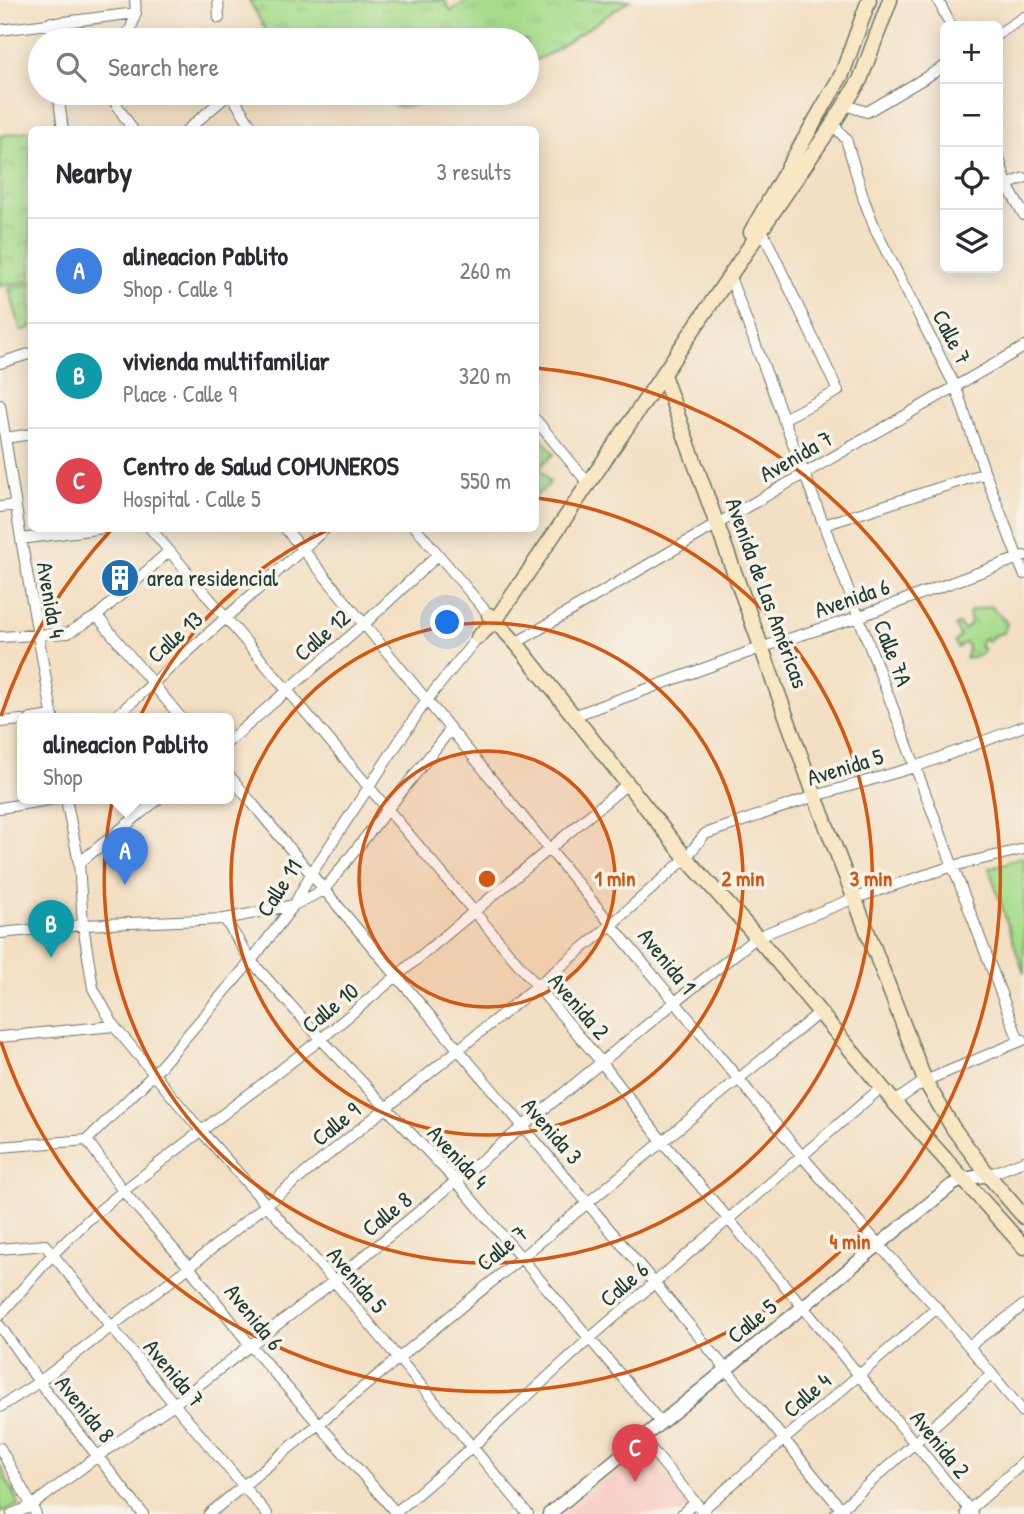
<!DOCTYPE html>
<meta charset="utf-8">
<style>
:root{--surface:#fff;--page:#f7f7f7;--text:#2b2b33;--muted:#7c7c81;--line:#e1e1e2;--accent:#1f6fb2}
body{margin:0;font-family:"Patrick Hand",sans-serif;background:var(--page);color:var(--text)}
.controls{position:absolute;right:21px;top:21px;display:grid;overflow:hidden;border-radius:10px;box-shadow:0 4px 18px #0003}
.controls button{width:63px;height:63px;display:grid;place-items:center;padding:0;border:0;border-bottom:2px solid var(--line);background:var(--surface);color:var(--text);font:35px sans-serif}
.you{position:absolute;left:448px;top:623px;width:24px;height:24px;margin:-18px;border:5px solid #fff;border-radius:50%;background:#1a73e8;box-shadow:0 0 0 10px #1a73e833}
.badge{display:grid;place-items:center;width:46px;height:46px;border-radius:50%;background:var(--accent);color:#fff;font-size:23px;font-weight:700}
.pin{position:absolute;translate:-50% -58px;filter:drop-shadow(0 2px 4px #0008)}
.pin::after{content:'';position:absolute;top:37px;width:24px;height:21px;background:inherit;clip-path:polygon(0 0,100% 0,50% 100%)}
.popup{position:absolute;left:17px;top:713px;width:217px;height:91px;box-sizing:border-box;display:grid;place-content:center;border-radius:10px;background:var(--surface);filter:drop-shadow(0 2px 5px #0005);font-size:23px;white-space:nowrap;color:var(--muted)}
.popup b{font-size:26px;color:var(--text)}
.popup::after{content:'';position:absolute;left:50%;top:100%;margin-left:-14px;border:14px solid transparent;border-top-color:var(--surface)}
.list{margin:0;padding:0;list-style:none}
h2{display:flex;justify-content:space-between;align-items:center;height:91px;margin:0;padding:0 28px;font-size:30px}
h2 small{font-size:23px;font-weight:400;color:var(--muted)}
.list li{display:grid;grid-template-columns:46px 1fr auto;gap:21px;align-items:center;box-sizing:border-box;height:105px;padding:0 28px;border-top:2px solid var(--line)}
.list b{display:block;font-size:26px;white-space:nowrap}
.list p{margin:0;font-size:23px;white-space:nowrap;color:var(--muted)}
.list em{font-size:23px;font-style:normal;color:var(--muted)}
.icon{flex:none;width:38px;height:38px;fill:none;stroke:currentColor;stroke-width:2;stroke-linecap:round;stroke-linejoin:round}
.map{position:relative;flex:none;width:1024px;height:1514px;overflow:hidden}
.search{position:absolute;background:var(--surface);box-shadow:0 4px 18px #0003;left:28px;top:28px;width:511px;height:77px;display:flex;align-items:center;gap:18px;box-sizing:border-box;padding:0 24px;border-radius:38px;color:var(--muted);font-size:26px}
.panel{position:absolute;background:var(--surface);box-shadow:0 4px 18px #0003;left:28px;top:126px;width:511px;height:406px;border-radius:10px}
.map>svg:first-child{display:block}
.built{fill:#f7d1c7}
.grass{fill:url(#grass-tufts);stroke:#638d60;stroke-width:2}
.park{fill:url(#park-crowns);stroke:#638d60;stroke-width:2}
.pitch{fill:#a7dd8d;stroke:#638d60;stroke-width:2}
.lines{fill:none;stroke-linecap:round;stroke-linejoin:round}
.minor-casing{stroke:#697666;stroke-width:12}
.tertiary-casing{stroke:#697666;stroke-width:15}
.secondary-casing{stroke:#697666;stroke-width:17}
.minor{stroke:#fff;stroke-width:10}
.tertiary{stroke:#fff;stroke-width:12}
.secondary{stroke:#f9e7c3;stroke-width:14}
.ring{fill:none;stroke:#d45610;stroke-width:3.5}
.labels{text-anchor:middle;stroke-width:7;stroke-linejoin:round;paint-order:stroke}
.street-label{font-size:23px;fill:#1f3d34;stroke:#f7f3e8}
.poi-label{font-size:23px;fill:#1f3d34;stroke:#f7f3e8;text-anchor:start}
.centre{fill:#d45610;stroke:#f7f3e8;stroke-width:3.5}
.ring-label{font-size:21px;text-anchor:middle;font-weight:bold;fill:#d45610;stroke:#f7f3e8;stroke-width:7;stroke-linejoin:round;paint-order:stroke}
</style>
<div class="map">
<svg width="1024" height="1514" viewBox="0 0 1024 1514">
<defs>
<pattern id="grass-tufts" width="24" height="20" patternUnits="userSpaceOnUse" patternTransform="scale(1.75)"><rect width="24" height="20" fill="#a7dd8d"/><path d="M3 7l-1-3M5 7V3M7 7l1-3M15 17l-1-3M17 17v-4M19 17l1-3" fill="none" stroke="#8fbf7a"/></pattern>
<pattern id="park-crowns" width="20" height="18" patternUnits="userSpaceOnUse" patternTransform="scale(1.75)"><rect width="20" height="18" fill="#a7dd8d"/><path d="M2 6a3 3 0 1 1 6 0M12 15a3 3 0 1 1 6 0" fill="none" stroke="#8fbf7a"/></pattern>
</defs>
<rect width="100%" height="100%" fill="#f7f3e8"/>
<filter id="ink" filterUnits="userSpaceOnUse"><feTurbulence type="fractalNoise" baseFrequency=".0143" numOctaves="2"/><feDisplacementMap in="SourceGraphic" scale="14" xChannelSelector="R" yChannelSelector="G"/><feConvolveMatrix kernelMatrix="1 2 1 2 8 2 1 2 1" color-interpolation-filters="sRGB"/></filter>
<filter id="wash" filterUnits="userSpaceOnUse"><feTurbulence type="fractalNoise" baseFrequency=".00686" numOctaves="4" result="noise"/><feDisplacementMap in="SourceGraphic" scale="28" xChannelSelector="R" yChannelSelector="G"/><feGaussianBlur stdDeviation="1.57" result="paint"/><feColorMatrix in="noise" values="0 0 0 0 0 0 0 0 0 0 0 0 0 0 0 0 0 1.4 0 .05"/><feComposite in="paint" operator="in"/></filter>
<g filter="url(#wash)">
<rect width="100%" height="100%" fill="#f3dfc3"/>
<path class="built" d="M641,1450L694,1514H564Z"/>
<path class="grass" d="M249,0H444L451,11L468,0H630L551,53L527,64V40H271Z
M356,93H467L453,100L400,107Z
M0,1465L19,1505L0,1512Z"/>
<path class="park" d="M31,130V281L0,286V136Z
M31,284V328L21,331L9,288Z
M536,431L554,454L539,467L550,483L536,496Z
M991,606L1007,623L1004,633L995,635L989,642L986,639L981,640L979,646L983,648L982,654L966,659L968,646L965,642L958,648L955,642L960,636L955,626L959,624L964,630L971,624L969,613L973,610Z"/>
<path class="pitch" d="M1024,857V974L989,868Z"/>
</g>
<g filter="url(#ink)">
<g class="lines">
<defs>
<path id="minor" d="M218,0L219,18
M938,0L951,26
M51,22L52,40
M0,30L136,13
M998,34L1024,17
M122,40C133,30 137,14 135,0
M58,93L63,130
M109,93L133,130
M845,105L867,112L945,66
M833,124L846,139L864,200L876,231L956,388L985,473L1024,574
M187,130L230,93L254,130
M998,155L1007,185L1024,215
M1007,185L1024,178
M762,230L838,391L783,419
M730,277L1019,1041
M0,363L32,353
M0,405L21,539L53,719
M536,420L584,478
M5,438L32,434
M0,507L16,505
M824,525L985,473
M150,528L602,1063L662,1141L803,1307L973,1514
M285,528L801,1155L879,1245L937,1308L1024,1413
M416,528L489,615
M21,539L104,528
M97,616L182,719
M0,637L68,633L97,616L168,552
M516,643L717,524L1024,347
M573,716L763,647L858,617L1024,556
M31,719L53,716
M113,719L326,528
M0,722L22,720
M228,742L363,625L438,555
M228,774C433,1022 643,1265 845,1514
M66,799L79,863L83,925L93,988L114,1026L202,1132L334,1281L528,1514
M0,808L54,799
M79,863L158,799
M225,919L251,961L321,1039L457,1182L661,1423
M0,933L83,925L225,919L294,905L324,890L450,730
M0,1037L114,1026
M894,1102L925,1081L1023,1040
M87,1140L154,1074L251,961L294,905L311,874L426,701L478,637
M87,1140L123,1191L189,1267L250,1345L397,1514
M0,1147L87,1140
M988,1175L1024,1161
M0,1249L45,1245L174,1404L267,1514
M0,1315L53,1254L88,1220L123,1191L321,1039L626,785
M0,1326L39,1382L143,1514
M969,1346L1024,1305
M0,1407L39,1382L189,1267L536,987L612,924L686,858L705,834L815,796L915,767L1024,726
M642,1438L705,1514
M0,1448L36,1514
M702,1510L937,1308
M966,1513L1024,1462
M12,1514L30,1507L99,1455L174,1404L334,1281L675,1002L757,937L855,898L953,866L1024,849
M209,1514L820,1012
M394,1514L472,1447L589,1339L882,1087
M682,1514L695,1502
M835,1514L992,1374"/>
<path id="tertiary" d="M549,1514L952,1185L964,1179L988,1175"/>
<path id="secondary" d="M751,232L842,74L869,0
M663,375L815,796L925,1081L953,1128L988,1175L1024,1217
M489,615L516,643L686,858L757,937L894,1102L1024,1247
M478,637L495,621L833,124L860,80L890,0"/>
</defs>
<use href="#minor" class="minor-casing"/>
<use href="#tertiary" class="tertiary-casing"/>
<use href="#secondary" class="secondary-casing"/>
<use href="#minor" class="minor"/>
<use href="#tertiary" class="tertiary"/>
<use href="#secondary" class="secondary"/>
</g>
</g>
<circle cx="487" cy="879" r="128" fill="#d45610" fill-opacity=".12"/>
<g class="ring">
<circle cx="487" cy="879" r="128"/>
<circle cx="487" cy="879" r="256"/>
<path d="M537 498A384 384 0 1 1 328 530"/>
<path d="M1 716A513 513 0 0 1 112 529M536 368A513 513 0 1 1 1 1042"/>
</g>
<defs>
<symbol id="building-disc" viewBox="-11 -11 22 22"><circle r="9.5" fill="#1f6fb2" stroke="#f7f3e8"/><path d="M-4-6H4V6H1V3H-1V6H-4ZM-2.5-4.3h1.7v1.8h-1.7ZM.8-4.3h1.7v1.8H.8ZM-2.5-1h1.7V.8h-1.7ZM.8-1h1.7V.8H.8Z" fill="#fff"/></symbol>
</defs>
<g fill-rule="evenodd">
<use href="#building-disc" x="98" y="556" width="44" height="44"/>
</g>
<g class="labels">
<g class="street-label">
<text transform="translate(952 337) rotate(63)" y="8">Calle 7</text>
<text transform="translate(796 456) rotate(-30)" y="8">Avenida 7</text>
<text transform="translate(767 593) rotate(70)" y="8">Avenida de Las Américas</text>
<text transform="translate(852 598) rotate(-19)" y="8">Avenida 6</text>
<text transform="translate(51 600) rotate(80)" y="8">Avenida 4</text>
<text transform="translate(322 635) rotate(-41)" y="8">Calle 12</text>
<text transform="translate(175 637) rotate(-42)" y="8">Calle 13</text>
<text transform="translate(893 653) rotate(69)" y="8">Calle 7A</text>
<text transform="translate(845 767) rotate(-17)" y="8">Avenida 5</text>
<text transform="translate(279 888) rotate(-57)" y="8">Calle 11</text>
<text transform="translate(667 961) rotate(51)" y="8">Avenida 1</text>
<text transform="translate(579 1006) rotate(49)" y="8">Avenida 2</text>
<text transform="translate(330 1008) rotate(-39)" y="8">Calle 10</text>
<text transform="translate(336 1124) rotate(-39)" y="8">Calle 9</text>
<text transform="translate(552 1131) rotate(49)" y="8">Avenida 3</text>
<text transform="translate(458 1157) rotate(47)" y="8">Avenida 4</text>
<text transform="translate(387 1214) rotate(-39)" y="8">Calle 8</text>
<text transform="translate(502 1248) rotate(-39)" y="8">Calle 7</text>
<text transform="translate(357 1280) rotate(50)" y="8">Avenida 5</text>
<text transform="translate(624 1284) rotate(-41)" y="8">Calle 6</text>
<text transform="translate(254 1317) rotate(51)" y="8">Avenida 6</text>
<text transform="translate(752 1321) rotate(-39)" y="8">Calle 5</text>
<text transform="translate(174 1373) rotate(50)" y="8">Avenida 7</text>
<text transform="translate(807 1395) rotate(-41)" y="8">Calle 4</text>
<text transform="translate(85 1409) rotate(51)" y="8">Avenida 8</text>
<text transform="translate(940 1444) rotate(51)" y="8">Avenida 2</text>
</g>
<g class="poi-label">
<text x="147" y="586">area residencial</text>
</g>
</g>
<circle cx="487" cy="879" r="10" class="centre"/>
<g class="ring-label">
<text x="615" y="886">1 min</text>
<text x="743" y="886">2 min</text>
<text x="871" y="886">3 min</text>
<text x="850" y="1249">4 min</text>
</g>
</svg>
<div class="controls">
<button>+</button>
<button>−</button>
<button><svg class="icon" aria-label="locate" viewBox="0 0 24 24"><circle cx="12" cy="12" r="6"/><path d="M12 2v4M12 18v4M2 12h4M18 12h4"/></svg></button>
<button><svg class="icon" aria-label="layers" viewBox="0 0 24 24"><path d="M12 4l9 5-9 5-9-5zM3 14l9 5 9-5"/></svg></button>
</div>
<div class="you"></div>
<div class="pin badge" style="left:125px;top:885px;background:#3f7fe0">A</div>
<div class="popup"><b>alineacion Pablito</b>Shop</div>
<div class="pin badge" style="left:51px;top:958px;background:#0f9aa8">B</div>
<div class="pin badge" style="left:635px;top:1482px;background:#e0444e">C</div>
<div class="search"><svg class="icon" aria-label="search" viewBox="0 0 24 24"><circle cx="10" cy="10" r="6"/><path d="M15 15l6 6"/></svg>Search here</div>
<section class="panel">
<h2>Nearby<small>3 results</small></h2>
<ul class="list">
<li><span class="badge" style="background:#3f7fe0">A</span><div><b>alineacion Pablito</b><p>Shop · Calle 9</p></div><em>260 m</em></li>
<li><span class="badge" style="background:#0f9aa8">B</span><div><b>vivienda multifamiliar</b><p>Place · Calle 9</p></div><em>320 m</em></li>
<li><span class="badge" style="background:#e0444e">C</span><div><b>Centro de Salud COMUNEROS</b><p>Hospital · Calle 5</p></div><em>550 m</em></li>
</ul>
</section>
</div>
